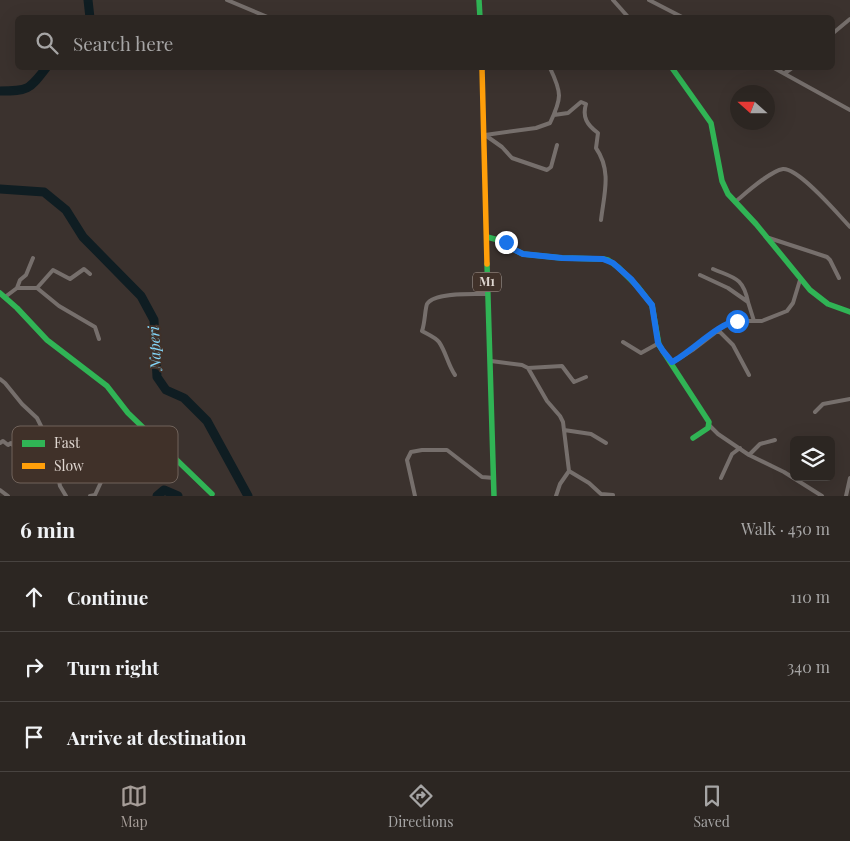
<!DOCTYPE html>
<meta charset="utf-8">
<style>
:root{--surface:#2c2622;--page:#342e2a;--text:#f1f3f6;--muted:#a6a5a5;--line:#484340;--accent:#a69d98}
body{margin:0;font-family:"Playfair Display",serif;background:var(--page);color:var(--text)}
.controls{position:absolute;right:15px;bottom:15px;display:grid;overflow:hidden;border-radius:8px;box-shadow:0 5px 20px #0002}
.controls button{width:45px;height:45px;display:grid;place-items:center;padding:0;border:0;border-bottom:1px solid var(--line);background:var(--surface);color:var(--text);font:25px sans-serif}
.compass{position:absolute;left:730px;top:85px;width:45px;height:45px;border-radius:50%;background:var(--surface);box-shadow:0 5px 20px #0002;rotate:291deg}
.stop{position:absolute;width:15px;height:15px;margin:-11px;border:4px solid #1a73e8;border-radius:50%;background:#fff}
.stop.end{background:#1a73e8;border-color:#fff;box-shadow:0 1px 5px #0008}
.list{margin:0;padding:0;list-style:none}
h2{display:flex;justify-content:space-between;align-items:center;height:65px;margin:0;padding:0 20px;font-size:21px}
h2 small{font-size:16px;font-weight:400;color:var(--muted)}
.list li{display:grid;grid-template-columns:32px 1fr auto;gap:15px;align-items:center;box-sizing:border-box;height:70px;padding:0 20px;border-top:1px solid var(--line)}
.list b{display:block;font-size:19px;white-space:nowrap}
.list em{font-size:16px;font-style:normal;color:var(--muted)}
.icon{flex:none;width:28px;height:28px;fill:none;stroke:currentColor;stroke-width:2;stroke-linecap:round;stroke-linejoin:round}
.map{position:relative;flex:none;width:850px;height:496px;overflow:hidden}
.search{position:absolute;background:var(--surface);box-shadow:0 5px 20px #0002;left:15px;right:15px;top:15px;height:55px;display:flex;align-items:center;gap:12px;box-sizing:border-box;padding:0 18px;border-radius:8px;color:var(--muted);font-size:19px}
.sheet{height:275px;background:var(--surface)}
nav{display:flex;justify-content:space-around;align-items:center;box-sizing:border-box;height:70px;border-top:1px solid var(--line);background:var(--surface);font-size:14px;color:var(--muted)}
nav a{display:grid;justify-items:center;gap:2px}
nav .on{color:var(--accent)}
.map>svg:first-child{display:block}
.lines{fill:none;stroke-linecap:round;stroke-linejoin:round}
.river{stroke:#0f1d22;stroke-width:9}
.street{stroke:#766f6c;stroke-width:4}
.fast{stroke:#30b455;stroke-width:5.5}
.slow{stroke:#ff9f0a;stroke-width:5.5}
.route{stroke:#1a73e8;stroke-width:6}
.labels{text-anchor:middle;stroke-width:4;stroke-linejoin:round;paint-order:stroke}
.shield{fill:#403129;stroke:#b0a59f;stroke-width:1}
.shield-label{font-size:12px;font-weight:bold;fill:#e0d7d1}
.water-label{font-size:15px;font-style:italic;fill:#85d8fb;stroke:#403129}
.key{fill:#403129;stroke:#70635b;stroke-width:1}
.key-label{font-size:14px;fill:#e0d7d1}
</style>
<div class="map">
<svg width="850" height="496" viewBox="0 0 850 496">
<rect width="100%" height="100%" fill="#3b322e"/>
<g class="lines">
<path class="river" d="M88,0L90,18
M0,91C28,91 29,90 46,68
M0,189L44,192L66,210L83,237L141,296L154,320L157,377L166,390L184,398L207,421L248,496
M157,496L164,490L178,496"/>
<path class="street" d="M227,0L270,18
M613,0L629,18
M649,0L684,18
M832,34L850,19
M774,68L850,110
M785,73L792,68
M554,115L568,113L581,102L586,104C582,117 587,125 598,133L596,148C612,171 604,194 601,220
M485,135L536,128L550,123C562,98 562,93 550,68
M485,135L502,147L512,158L547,170L551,167L557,145
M735,202C746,193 770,171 783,169C799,168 838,214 850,227
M769,238L827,257L830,260L839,278
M713,269C734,278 743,277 748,302
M700,275L728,288L748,302L754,321
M17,288L20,280L26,275L33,258
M37,288L53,270L70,279L84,269L90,274
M5,297L17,288H37L59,306L95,327L99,339
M718,330L733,345L749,375
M623,342L641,353L659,343
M491,361L522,365L528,368L547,401L560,416L563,422L569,471L589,483L601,494L613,495
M672,363L694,349L728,323L737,321H762L787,311L793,303L800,280
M528,368L562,366L574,382L586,377
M455,375C448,365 446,352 439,342C435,337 427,334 422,331C425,323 425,309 427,304C434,292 473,294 486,294
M0,379L5,383L22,404L37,418L53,450L60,486L66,496
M815,412L823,404L850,399
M709,425L718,434L749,455
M564,430L591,434L606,443
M775,440L760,444L749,455L784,472L822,496
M0,443L3,441L8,445L11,443L20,452L24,463L30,460L53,453
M721,478L732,454L740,448
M0,490L8,496
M90,496L95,495L102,480L109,474L114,480
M415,496L407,460L411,452L422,450H447L482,477L494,478
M556,496L560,484L569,471
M846,496L850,478"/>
<path class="fast" d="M479,0L480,18
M672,68L711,123L722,181L728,194L756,224L810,290L828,304L850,312
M487,237L506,242L515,250L523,254L562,258L603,259L608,260L618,267L638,287L652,305L659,345L709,422L708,428L693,438
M487,264L494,496
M0,293L17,308L47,340L107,386L128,413L212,494"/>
<path class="slow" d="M482,68L487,264"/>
</g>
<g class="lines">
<path class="route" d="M506,242L515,250L523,254L562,258L603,259L613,263L631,279L652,305L658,343L663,351L672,362C690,353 720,322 737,321"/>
</g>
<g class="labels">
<rect class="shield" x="473" y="272.5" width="28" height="19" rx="4"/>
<g class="shield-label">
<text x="487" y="286">M1</text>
</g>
<g class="water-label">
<text transform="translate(155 348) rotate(-93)" y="5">Naperi</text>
</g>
</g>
<rect x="12" y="426" width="166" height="57" rx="8" class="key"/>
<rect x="22" y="440" width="23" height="7" fill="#30b455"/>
<rect x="22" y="463" width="23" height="6" fill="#ff9f0a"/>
<g class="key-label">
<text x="54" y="448">Fast</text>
<text x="54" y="471">Slow</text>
</g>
</svg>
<div class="controls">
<button><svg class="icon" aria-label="layers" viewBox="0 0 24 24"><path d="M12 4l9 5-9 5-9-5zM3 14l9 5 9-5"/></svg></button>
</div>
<svg class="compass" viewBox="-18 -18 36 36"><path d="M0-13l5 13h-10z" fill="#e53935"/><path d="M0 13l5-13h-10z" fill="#a6a5a5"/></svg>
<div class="stop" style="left:737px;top:321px"></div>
<div class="stop end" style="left:506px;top:242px"></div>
<div class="search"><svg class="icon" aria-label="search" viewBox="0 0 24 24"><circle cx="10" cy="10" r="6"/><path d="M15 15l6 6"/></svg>Search here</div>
</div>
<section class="sheet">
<h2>6 min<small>Walk · 450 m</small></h2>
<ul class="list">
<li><svg class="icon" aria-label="ahead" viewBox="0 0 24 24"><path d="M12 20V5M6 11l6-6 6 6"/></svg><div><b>Continue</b></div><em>110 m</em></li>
<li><svg class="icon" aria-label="right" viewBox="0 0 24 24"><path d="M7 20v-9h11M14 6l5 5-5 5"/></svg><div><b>Turn right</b></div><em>340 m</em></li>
<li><svg class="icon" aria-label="arrive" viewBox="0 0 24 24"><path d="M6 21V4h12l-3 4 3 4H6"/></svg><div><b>Arrive at destination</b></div></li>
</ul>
</section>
<nav>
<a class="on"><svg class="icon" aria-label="map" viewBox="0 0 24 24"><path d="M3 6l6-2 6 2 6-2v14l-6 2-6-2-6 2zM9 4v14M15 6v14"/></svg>Map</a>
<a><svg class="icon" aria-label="directions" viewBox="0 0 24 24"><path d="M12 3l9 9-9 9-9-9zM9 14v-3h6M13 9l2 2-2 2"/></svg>Directions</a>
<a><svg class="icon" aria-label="saved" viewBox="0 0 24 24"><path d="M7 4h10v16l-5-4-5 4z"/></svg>Saved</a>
</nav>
